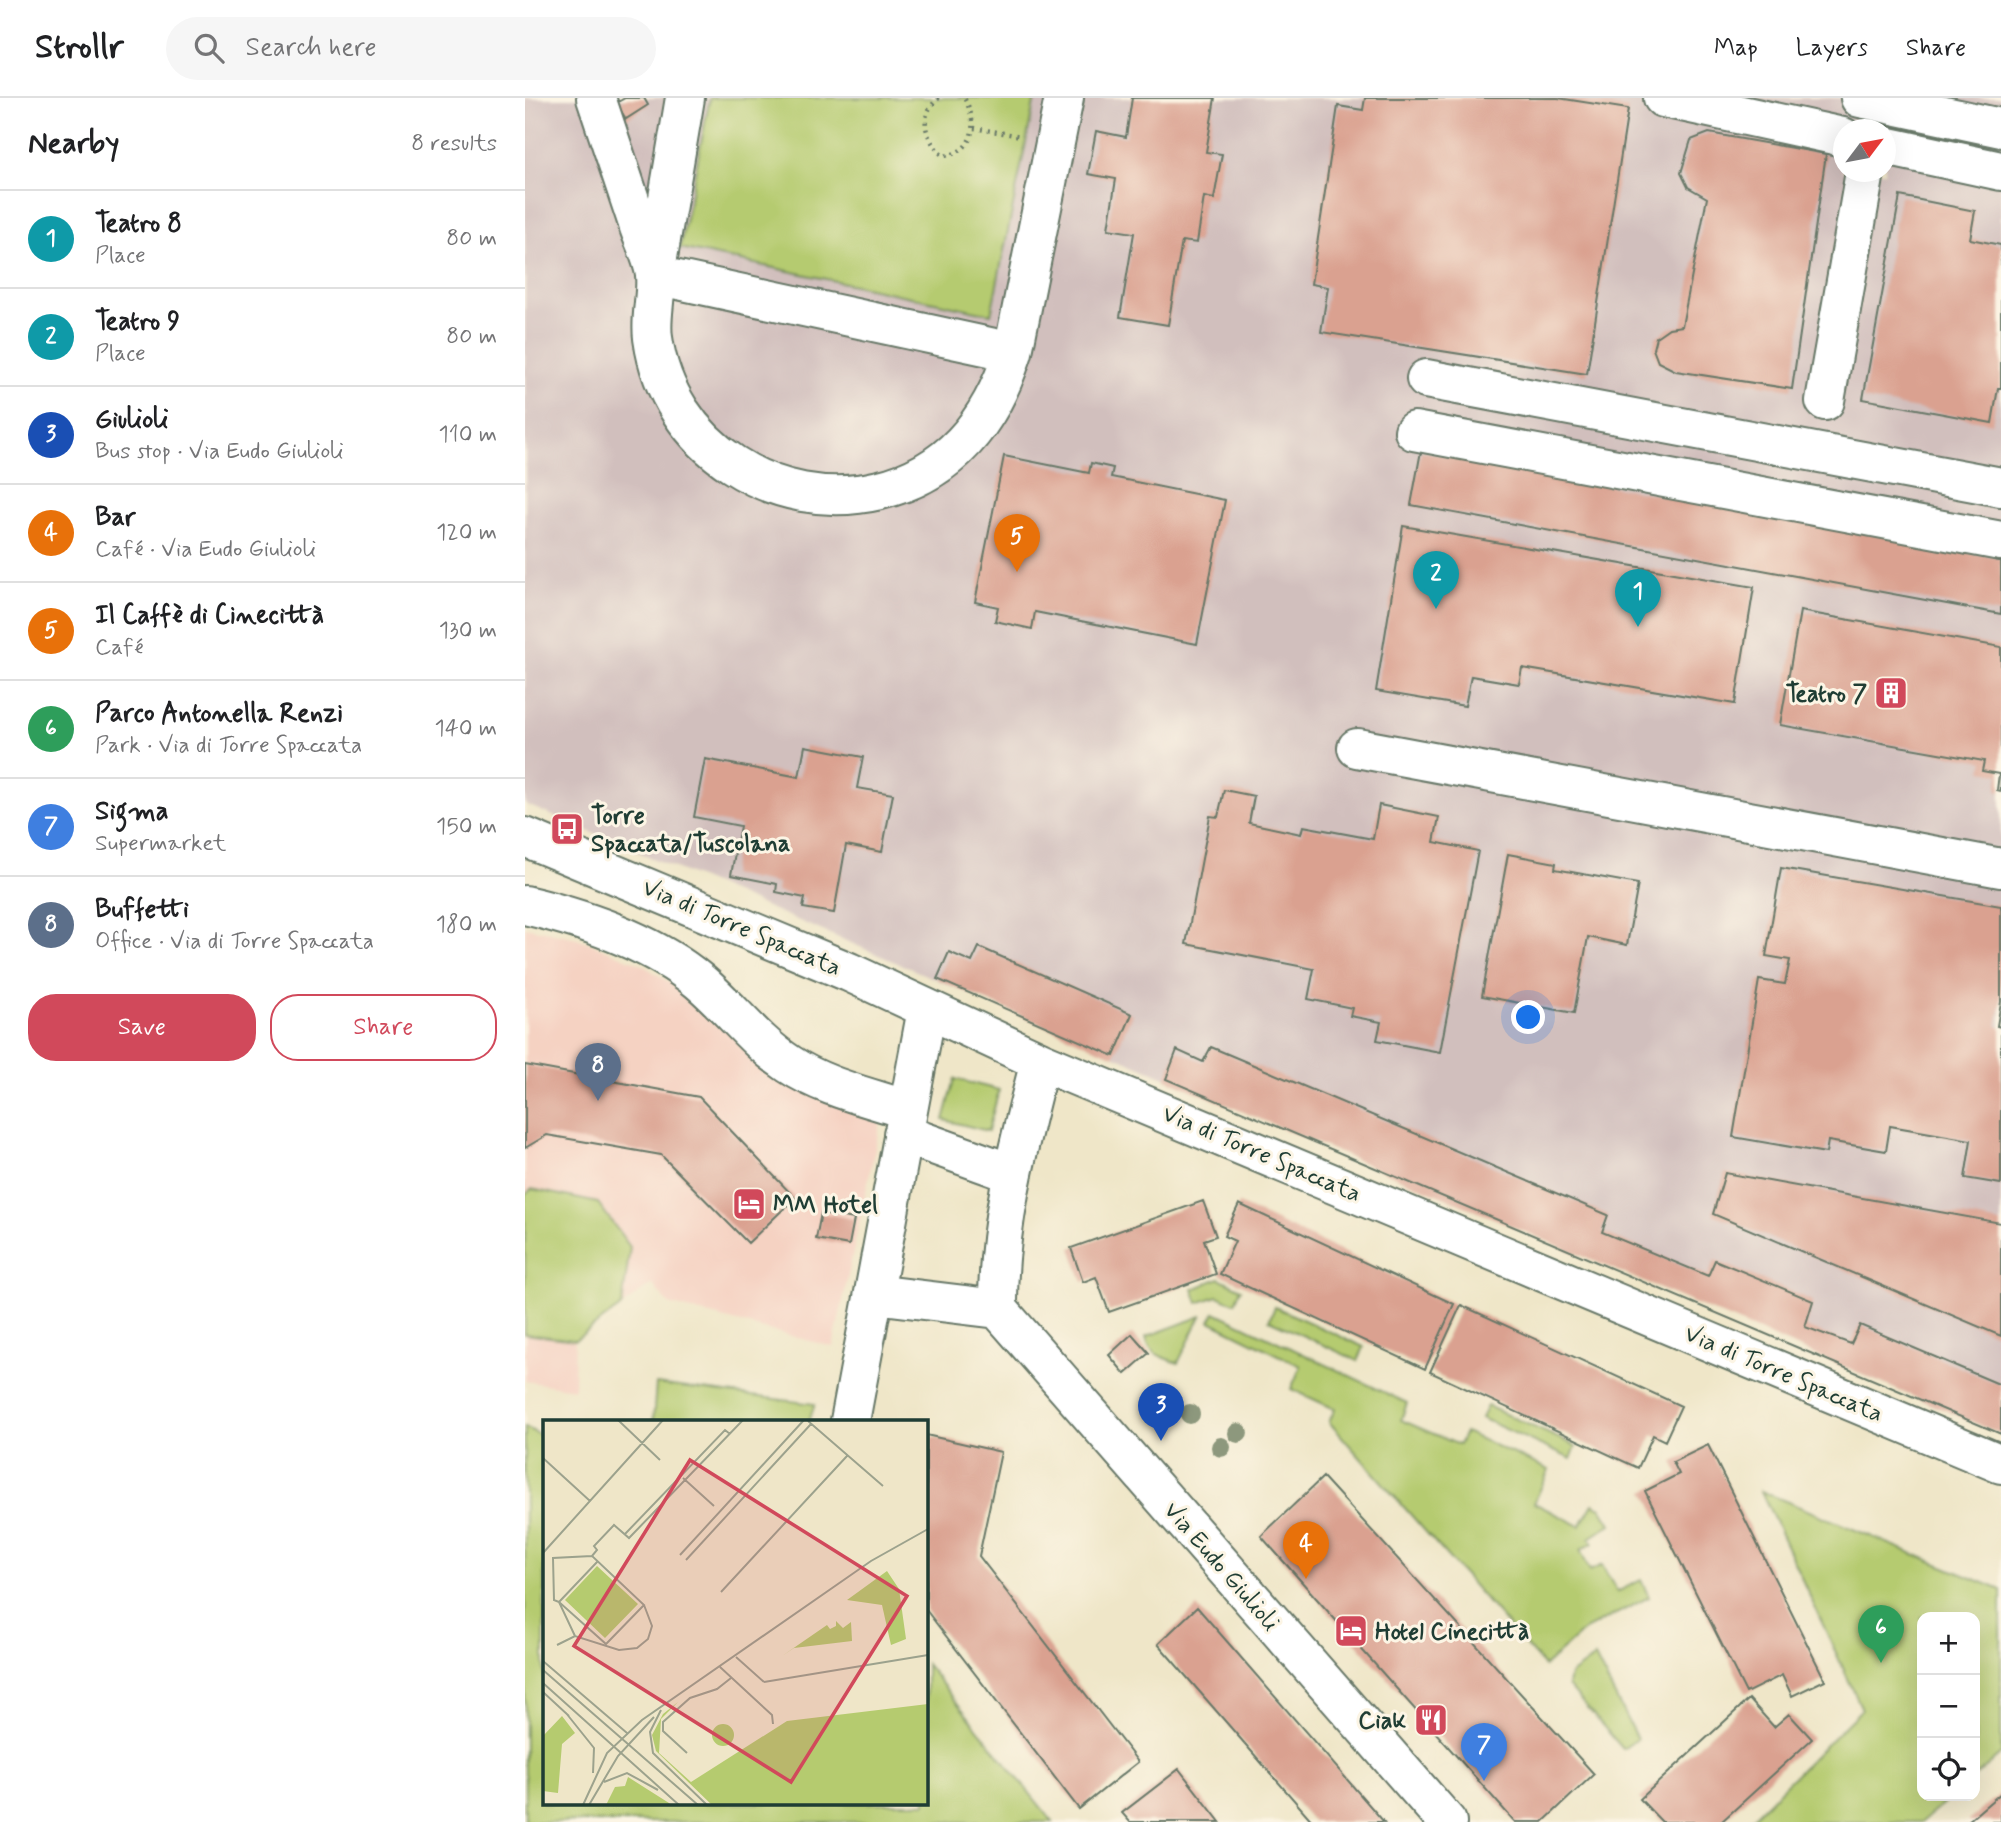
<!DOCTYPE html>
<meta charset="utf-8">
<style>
:root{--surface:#fff;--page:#f6f6f6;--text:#202124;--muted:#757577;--line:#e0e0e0;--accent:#d1495b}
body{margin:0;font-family:Mynerve,sans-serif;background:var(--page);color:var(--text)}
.controls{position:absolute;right:21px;bottom:21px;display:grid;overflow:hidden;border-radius:14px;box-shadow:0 7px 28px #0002}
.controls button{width:63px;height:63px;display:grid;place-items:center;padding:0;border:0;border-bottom:2px solid var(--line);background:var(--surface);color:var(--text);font:35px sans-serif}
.compass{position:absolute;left:1308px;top:21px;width:63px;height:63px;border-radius:50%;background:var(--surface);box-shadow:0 7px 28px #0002;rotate:58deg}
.you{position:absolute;left:1004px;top:920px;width:24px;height:24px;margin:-18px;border:5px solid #fff;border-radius:50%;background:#1a73e8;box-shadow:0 0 0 10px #1a73e833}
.badge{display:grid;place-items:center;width:46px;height:46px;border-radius:50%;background:var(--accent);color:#fff;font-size:23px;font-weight:700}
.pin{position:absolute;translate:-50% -58px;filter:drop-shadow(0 2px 4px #0008)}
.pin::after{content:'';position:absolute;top:37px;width:24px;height:21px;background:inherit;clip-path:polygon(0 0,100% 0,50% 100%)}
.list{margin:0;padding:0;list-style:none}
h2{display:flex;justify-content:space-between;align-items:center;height:91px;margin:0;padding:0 28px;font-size:30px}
h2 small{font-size:23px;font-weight:400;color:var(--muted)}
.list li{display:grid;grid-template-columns:46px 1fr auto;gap:21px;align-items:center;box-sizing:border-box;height:98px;padding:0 28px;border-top:2px solid var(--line)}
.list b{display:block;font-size:26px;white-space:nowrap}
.list p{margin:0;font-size:23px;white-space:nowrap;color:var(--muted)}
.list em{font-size:23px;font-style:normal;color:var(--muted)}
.actions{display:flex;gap:14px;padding:21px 28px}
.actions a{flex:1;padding:16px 0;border:2px solid var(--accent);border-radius:28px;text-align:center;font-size:24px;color:var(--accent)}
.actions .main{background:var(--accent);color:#fff}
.icon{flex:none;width:38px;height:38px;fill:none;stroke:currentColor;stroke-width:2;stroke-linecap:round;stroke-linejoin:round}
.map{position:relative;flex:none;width:1476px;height:1724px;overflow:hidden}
header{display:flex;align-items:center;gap:42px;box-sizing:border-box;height:98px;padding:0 35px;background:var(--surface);border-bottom:2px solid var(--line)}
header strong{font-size:33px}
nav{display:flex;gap:38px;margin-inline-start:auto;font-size:24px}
.search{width:490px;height:63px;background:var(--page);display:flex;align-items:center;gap:18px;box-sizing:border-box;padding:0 24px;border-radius:38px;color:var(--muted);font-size:26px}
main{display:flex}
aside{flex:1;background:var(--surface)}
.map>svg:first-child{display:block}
.built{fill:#f5d2c2}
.industrial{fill:#d1bfbd;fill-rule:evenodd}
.green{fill:#b5cb6f;stroke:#6a8452;stroke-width:2}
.building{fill:#daa190}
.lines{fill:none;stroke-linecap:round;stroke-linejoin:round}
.minor-casing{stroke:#687868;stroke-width:42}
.path{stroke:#687868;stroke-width:4.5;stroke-dasharray:2 5;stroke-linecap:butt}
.minor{stroke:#fff;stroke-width:38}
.tree{fill:#8d987d}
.labels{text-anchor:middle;stroke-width:6;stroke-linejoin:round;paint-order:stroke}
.poi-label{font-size:24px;font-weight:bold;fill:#1f3d34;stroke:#fcf5e5;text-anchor:start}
.street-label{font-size:24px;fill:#1f3d34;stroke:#fcf5e5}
.inset-road{fill:none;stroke:#9ca28d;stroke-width:2}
.view{fill:#d1495b;fill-opacity:0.15;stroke:#d1495b;stroke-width:3.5}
.inset-edge{fill:none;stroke:#1f3d34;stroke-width:3.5}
</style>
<header>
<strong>Strollr</strong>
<div class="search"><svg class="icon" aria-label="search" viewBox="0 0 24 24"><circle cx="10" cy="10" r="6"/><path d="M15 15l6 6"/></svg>Search here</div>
<nav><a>Map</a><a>Layers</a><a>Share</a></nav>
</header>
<main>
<aside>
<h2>Nearby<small>8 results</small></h2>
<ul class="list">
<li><span class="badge" style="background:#0f9aa8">1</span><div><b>Teatro 8</b><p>Place</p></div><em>80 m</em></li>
<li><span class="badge" style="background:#0f9aa8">2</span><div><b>Teatro 9</b><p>Place</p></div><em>80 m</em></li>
<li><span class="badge" style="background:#1a4fb4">3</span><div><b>Giulioli</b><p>Bus stop · Via Eudo Giulioli</p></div><em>110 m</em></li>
<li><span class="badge" style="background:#e8710a">4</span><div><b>Bar</b><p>Café · Via Eudo Giulioli</p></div><em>120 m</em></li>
<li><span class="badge" style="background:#e8710a">5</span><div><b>Il Caffè di Cinecittà</b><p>Café</p></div><em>130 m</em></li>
<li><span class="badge" style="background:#2e9e5b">6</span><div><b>Parco Antonella Renzi</b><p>Park · Via di Torre Spaccata</p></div><em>140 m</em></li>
<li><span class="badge" style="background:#3f7fe0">7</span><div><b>Sigma</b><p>Supermarket</p></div><em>150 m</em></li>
<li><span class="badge" style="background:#5c6f8a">8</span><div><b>Buffetti</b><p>Office · Via di Torre Spaccata</p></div><em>180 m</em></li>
</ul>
<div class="actions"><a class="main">Save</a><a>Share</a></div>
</aside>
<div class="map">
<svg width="1476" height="1724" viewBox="0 0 1476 1724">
<rect width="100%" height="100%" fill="#fcf5e5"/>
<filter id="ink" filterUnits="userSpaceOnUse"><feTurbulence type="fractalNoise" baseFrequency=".0143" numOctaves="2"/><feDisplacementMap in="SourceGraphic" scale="14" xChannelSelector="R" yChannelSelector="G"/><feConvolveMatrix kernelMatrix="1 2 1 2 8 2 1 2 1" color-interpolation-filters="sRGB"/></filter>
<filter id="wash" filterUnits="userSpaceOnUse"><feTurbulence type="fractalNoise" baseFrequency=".00686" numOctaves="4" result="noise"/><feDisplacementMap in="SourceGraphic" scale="28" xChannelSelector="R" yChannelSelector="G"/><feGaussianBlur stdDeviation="1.57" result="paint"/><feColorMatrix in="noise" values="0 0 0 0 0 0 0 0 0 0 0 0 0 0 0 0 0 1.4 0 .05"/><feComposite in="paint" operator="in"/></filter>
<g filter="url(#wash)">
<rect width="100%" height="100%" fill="#efe6c8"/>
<path class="built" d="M0,829L52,840L116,866L356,1022L308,1249L144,1206L127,1186L50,1242L49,1291L0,1283Z"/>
<path class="industrial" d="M0,0H1476V1336L0,706ZM1318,32H1360V74H1318Z"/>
<path class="green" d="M185,0H510L466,216L155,150Z
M430,981L474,992L463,1033L419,1022Z
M7,1091L73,1105L105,1149L97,1208L50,1242L0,1236V1097Z
M694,1180L716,1191L710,1205L692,1198L673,1205L668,1191Z
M750,1209L839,1249L833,1263L744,1222Z
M690,1214L882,1305L876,1322L934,1347L940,1334L1024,1372L1009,1405L1055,1428L1068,1406L1076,1410L1086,1426L1065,1440L1068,1445L1055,1452L1065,1473L1077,1467L1092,1494L1116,1482L1124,1499L1060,1532L1019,1568L804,1324L810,1311L766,1291L776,1268L685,1223Z
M676,1218L653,1265C638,1259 624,1257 621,1239Z
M131,1286L290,1306L284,1323H128Z
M962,1308L1051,1348L1046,1361L956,1320Z
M0,1329L19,1339V1705H401V1566L528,1724H0Z
M1236,1393L1476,1492V1656L1450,1678V1519H1397V1698H1427L1396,1724H1223L1337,1611Z
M1070,1559L1112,1641L1098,1651L1043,1588L1045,1577Z"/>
<g id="blocks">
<path class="building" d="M100,0H119L123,7L101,21L91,5Z
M607,0H690L681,54L697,56L689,101L679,99L672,145L657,143L643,227L595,219L609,135L583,131L591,81L563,76L571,33L601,39Z
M840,0H1033L1103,11L1062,276L796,234L803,189L786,186L813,8L838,12Z
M1184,35L1301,56L1267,291L1151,273L1133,264L1128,251L1131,239L1144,230L1157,228L1182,100L1163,89L1156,75L1166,42Z
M1375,98L1450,113L1445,141L1476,147V290H1473L1467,325L1338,301Z
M896,353L1476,460V516L886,407Z
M479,358L564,375L566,365L588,370L586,379L700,402L672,546L510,514L507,531L470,523L473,509L450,504Z
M878,428L1229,489L1210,606L997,570L994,586L946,578L940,608L851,593Z
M1275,513L1476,549V693L1472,692L1474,676L1457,673L1459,663L1255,627Z
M280,648L338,659L332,690L368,696L357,754L321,747L309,815L278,810L280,800L251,794L252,786L206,777L215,728L169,719L180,661L274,679Z
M699,692L729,698L724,725L776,736L778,728L848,741L854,707L914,719L909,744L953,753L915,954L852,942L856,924L825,918L827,910L783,901L789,871L661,846L685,718L693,719Z
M983,756L1031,765L1030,771L1113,786L1102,847L1063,839L1049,915L957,898Z
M1256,770L1476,808V904L1472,928L1476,929V1086L1440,1080L1446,1042L1365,1028L1361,1053L1303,1043L1301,1055L1208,1039L1234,882L1260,886L1265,862L1241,858Z
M454,849L607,916L589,958L412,881L424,854L447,864Z
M686,949L1083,1117L1077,1134L1183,1178L1190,1162L1288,1203L1280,1229L1326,1246L1335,1227L1476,1287V1336L641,981L652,952L678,964Z
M0,967L174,999L270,1100L223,1145L136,1057L22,1037L0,1050Z
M1200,1075L1476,1125V1238L1188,1116Z
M678,1103L691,1138L679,1142L691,1176L584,1214L571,1179L558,1184L546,1150Z
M714,1106L929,1206L900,1271L695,1176L710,1143L699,1138Z
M296,1115L329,1121L324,1147L291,1141Z
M936,1207L1156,1308L1140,1343L1128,1337L1113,1370L905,1274Z
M607,1236L624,1255L600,1276L584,1257Z
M401,1337L476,1354L454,1458L613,1664L554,1711L401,1512Z
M1183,1347L1300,1582L1267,1598L1257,1577L1221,1595L1120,1393L1154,1376L1148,1364Z
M798,1379L1069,1676L1018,1724H990L736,1438Z
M672,1509L859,1724H788L633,1546Z
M1224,1601L1249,1629L1264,1616L1287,1641L1196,1724H1137L1115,1701Z
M654,1671L695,1724H605L597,1715Z
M1476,1695V1724H1442Z"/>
</g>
</g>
<g filter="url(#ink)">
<use href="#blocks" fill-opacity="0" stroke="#687868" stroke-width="2"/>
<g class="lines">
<defs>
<path id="minor" d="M71,0C85,42 99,84 113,126C118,142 128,160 130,177C132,197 125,219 128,240C143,349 251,417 355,392C427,375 467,321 488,254
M160,0L130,177L488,254L539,0
M1138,0L1318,39
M1335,0L1476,30
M1360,48L1476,73
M901,281L1476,389
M1300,303L1340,74
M889,333L1476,443
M832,650L1476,770
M0,739L324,874L515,963L1476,1366
M0,807C60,821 126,843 174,883C205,909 229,943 264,966C298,989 344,999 382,1012
M378,1036L486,1075
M349,1196L473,1211
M473,1211L922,1724
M473,1211C472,1125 494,1046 515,963
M325,1323L402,911"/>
</defs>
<use href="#minor" class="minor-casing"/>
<path class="path" d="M414,0C392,18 400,40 418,58C450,55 454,24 439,0
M449,30L496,38"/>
<use href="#minor" class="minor"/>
</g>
<g class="tree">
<circle cx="665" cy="1316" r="10"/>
<circle cx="713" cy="1335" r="10"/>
<circle cx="696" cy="1349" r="10"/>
</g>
</g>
<defs>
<symbol id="building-square" viewBox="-11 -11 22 22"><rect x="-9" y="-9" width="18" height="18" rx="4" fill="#d1495b" stroke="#fcf5e5"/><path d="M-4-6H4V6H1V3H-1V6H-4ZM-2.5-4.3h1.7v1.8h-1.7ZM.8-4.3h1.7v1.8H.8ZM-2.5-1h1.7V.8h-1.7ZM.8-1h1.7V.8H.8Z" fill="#fff"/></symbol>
<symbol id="bus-square" viewBox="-11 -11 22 22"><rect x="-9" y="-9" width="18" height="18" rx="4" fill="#d1495b" stroke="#fcf5e5"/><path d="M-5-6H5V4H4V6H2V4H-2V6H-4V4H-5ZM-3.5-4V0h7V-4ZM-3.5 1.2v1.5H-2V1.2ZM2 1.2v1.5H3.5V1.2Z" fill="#fff"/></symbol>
<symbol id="hotel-square" viewBox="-11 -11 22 22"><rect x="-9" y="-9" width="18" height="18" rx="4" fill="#d1495b" stroke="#fcf5e5"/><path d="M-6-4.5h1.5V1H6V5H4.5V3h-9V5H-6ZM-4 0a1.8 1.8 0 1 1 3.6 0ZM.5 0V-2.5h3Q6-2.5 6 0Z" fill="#fff"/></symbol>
<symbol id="restaurant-square" viewBox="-11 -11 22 22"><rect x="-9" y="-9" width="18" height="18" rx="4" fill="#d1495b" stroke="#fcf5e5"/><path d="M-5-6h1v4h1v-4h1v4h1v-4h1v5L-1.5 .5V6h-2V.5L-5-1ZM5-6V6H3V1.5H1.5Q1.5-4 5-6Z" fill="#fff"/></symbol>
</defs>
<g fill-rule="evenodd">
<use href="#building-square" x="1347" y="576" width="38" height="38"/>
<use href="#bus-square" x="23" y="712" width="38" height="38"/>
<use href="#hotel-square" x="205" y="1087" width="38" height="38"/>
<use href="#hotel-square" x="807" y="1514" width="38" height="38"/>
<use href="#restaurant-square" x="887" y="1603" width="38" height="38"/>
</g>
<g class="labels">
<g class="poi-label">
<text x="1342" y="603" text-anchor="end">Teatro 7</text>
<text x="66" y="725">Torre<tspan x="66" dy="28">Spaccata/Tuscolana</tspan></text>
<text x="248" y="1114">MM Hotel</text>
<text x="850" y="1541">Hotel Cinecittà</text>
<text x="881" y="1630" text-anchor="end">Ciak</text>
</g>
<g class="street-label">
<text transform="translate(217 829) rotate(23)" y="8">Via di Torre Spaccata</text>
<text transform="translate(737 1055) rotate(23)" y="8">Via di Torre Spaccata</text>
<text transform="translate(1259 1275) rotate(23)" y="8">Via di Torre Spaccata</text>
<text transform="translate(697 1468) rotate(49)" y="8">Via Eudo Giulioli</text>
</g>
</g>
<g transform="translate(18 1322)">
<rect width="385" height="385" fill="#efe6c8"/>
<path d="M54,146L95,184L62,218L22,180ZM344,151L356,169L363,219L348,225L339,185L304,180ZM293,201L300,208L308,202L309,221L251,228L239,236L284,205L287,209L293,206ZM135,282L118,299L116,333L148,362L244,301L385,284V385H169L113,331L109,315L120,294ZM19,296L32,313L19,324L15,373L0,371V316ZM169 315a11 11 0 1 1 22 0a11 11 0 1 1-22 0ZM85,357L126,383L128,385H63L72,367L82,366Z" fill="#b5cb6f"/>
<path class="inset-road" d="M75,0L117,40M265,1L340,66M0,38L47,81M140,58L171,86M82,114L182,10L187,14M0,133L120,0M137,135L261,0M143,140L268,4M55,141L16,182L63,224L101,185L49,136L54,130L51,126L71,105L86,118L200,0M178,172L304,36M32,216L16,182L11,180L10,138L49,136M14,225L32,216L76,230L94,228L105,219L109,206L101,185M193,237L221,262M0,241L84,313M177,247L229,295L230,304M0,250L155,385M221,262L385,235M0,263L136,385M0,272L26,296M118,290L107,312L110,333L164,385M23,293L51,328L50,353M144,333L120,311V302L147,278L174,269L188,258M61,362L84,353L115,370M40,385L64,333L99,300L328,141L385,109M46,385L75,336L111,297"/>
<path class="view" d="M147,40L364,176L248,362L31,226Z"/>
<rect width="385" height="385" class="inset-edge"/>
</g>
</svg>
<div class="controls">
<button>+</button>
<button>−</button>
<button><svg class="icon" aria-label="locate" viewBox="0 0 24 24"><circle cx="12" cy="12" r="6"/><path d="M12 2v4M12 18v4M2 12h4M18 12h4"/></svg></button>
</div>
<svg class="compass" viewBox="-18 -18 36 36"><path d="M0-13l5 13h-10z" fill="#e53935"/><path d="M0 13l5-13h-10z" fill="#757577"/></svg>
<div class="you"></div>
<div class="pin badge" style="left:1113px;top:529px;background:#0f9aa8">1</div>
<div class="pin badge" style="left:911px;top:511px;background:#0f9aa8">2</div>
<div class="pin badge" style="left:636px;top:1343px;background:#1a4fb4">3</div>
<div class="pin badge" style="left:781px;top:1481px;background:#e8710a">4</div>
<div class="pin badge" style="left:492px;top:474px;background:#e8710a">5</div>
<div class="pin badge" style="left:1356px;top:1565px;background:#2e9e5b">6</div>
<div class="pin badge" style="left:959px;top:1683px;background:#3f7fe0">7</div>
<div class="pin badge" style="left:73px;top:1003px;background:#5c6f8a">8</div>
</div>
</main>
